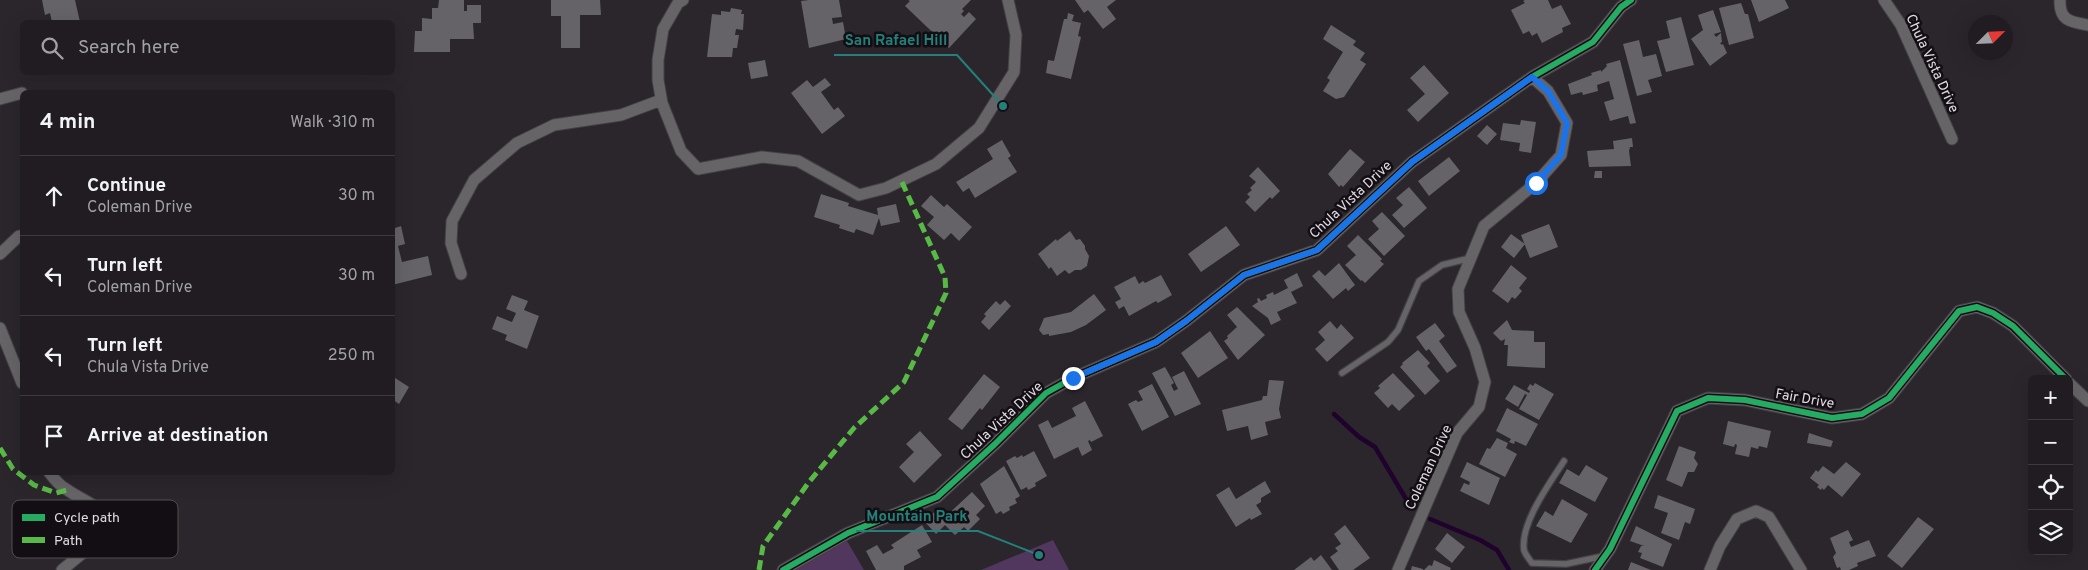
<!DOCTYPE html>
<meta charset="utf-8">
<style>
:root{--surface:#201c21;--page:#28252a;--text:#f1f3f6;--muted:#a2a1a5;--line:#3d3a3f}
body{margin:0;font-family:Overpass,sans-serif;background:var(--page);color:var(--text)}
.controls{position:absolute;right:15px;bottom:15px;display:grid;overflow:hidden;border-radius:8px;box-shadow:0 5px 20px #0002}
.controls button{width:45px;height:45px;display:grid;place-items:center;padding:0;border:0;border-bottom:1px solid var(--line);background:var(--surface);color:var(--text);font:25px sans-serif}
.compass{position:absolute;left:1968px;top:15px;width:45px;height:45px;border-radius:50%;background:var(--surface);box-shadow:0 5px 20px #0002;rotate:66deg}
.stop{position:absolute;width:15px;height:15px;margin:-11px;border:4px solid #1a73e8;border-radius:50%;background:#fff}
.stop.end{background:#1a73e8;border-color:#fff;box-shadow:0 1px 5px #0008}
.list{margin:0;padding:0;list-style:none}
h2{display:flex;justify-content:space-between;align-items:center;height:65px;margin:0;padding:0 20px;font-size:21px}
h2 small{font-size:16px;font-weight:400;color:var(--muted)}
.list li{display:grid;grid-template-columns:32px 1fr auto;gap:15px;align-items:center;box-sizing:border-box;height:80px;padding:0 20px;border-top:1px solid var(--line)}
.list b{display:block;font-size:19px;white-space:nowrap}
.list p{margin:0;font-size:16px;white-space:nowrap;color:var(--muted)}
.list em{font-size:16px;font-style:normal;color:var(--muted)}
.icon{flex:none;width:28px;height:28px;fill:none;stroke:currentColor;stroke-width:2;stroke-linecap:round;stroke-linejoin:round}
.map{position:relative;flex:none;width:2088px;height:570px;overflow:hidden}
.search{position:absolute;background:var(--surface);box-shadow:0 5px 20px #0002;left:20px;top:20px;width:375px;height:55px;display:flex;align-items:center;gap:12px;box-sizing:border-box;padding:0 18px;border-radius:8px;color:var(--muted);font-size:19px}
.panel{position:absolute;background:var(--surface);box-shadow:0 5px 20px #0002;left:20px;top:90px;width:375px;height:385px;border-radius:8px}
.map>svg:first-child{display:block}
.green{fill:#51365d}
.lines{fill:none;stroke-linecap:round;stroke-linejoin:round}
.stream{stroke:#20032c;stroke-width:4.5}
.building{fill:#666368}
.service-casing{stroke:#444146;stroke-width:8}
.minor-casing{stroke:#444146;stroke-width:13}
.service{stroke:#676468;stroke-width:5.5}
.minor{stroke:#676468;stroke-width:11}
.quiet{stroke:#58b947;stroke-width:5;stroke-dasharray:10 5;stroke-linecap:butt}
.cycleway-casing{stroke:#120e13;stroke-width:9}
.cycleway{stroke:#26ab63;stroke-width:6}
.route{stroke:#1a73e8;stroke-width:6}
.labels{text-anchor:middle;stroke-width:5;stroke-linejoin:round;paint-order:stroke}
.street-label{font-size:14px;fill:#e0dbe2;stroke:#120e13}
.key{fill:#120e13;stroke:#504c51;stroke-width:1}
.key-label{font-size:14px;fill:#e0dbe2}
.leader{fill:none;stroke:#24807a;stroke-width:2}
.callout-dot{fill:#24807a;stroke:#120e13;stroke-width:2}
.callout-label{font-size:15px;text-anchor:middle;font-weight:bold;fill:#24807a;stroke:#120e13;stroke-width:5;stroke-linejoin:round;paint-order:stroke}
</style>
<div class="map">
<svg width="2088" height="570" viewBox="0 0 2088 570">
<rect width="100%" height="100%" fill="#2a262c"/>
<path class="green" d="M1053,540L1069,570H981Z
M847,541L864,570H781L800,559Z"/>
<g class="lines">
<path class="stream" d="M1334,414L1359,437L1375,447L1409,504
M1430,519L1480,540L1497,550L1509,570"/>
</g>
<path class="building" d="M42,0H75L80,22H52L50,13L45,15Z
M439,0H464V11H467V5H481V23H473L474,39H450V52H414L415,31H422V18L432,19V8H438Z
M551,0H600L601,15H580V48H561V16H551Z
M809,0H839L842,17L832,18L833,24L843,22L846,39L809,48L801,1Z
M908,0H971L962,9L964,11L961,14L964,17L969,12L976,19L949,48L905,6L910,1Z
M1075,0H1116L1107,7L1116,19L1103,29L1088,10L1084,13Z
M1525,0H1548L1552,9L1561,5L1571,24L1562,28L1563,32L1542,43L1537,33L1532,36L1529,31L1523,34L1511,10L1525,3L1523,1Z
M1751,0H1785L1789,8L1759,22Z
M1741,3L1745,14H1748L1754,38L1729,45L1719,8Z
M731,8L742,10L741,14H744L743,30L736,29L735,35H739L737,48H733L732,57H707L712,14L721,15V11L730,12Z
M1713,10L1721,32L1714,34L1716,37L1721,33L1722,42L1720,43L1722,45L1723,44L1727,53L1710,66L1691,39L1703,30L1698,15Z
M1068,13L1074,15L1072,21L1081,23L1078,36L1081,37L1071,79L1046,73L1048,60L1054,61L1064,19H1067Z
M1681,17L1694,65L1666,72L1657,41L1670,38L1666,21Z
M1331,25L1356,41L1353,45L1365,53L1360,60L1366,64L1344,97L1336,99L1323,91L1330,80L1327,78L1343,52L1323,39Z
M1639,40L1643,57L1656,54L1662,76L1648,80L1652,92L1637,96L1623,44Z
M765,60L768,76L751,79L748,63Z
M1620,60L1636,123L1630,124L1628,116L1610,121L1604,102L1614,99L1609,81L1597,85L1598,91L1583,95L1582,92L1571,95L1568,84L1592,75L1591,73L1601,70V72L1607,66L1606,64Z
M1424,65L1449,93L1418,122L1407,110L1425,94L1410,78Z
M825,78L831,85L821,92L834,110L838,107L845,116L822,134L791,93L807,80L813,87Z
M1521,120L1536,122L1531,153L1519,151L1520,143L1500,140L1503,123L1520,125Z
M1487,125L1497,134L1487,145L1477,136Z
M1632,138L1633,147H1630L1629,151L1631,166L1589,167L1587,151L1614,149L1613,141Z
M1002,140L1011,156L1008,158L1017,172L975,198L969,188L963,192L956,182L993,159L987,149Z
M1350,149L1365,162L1343,187L1341,185L1339,187L1328,174Z
M1449,157L1460,171L1429,196L1418,181Z
M1258,167L1280,191L1272,199L1270,197L1255,212L1245,202L1250,197L1247,194L1252,190L1250,188L1256,182L1249,176Z
M1595,171H1602V178H1594Z
M1409,187L1427,208L1404,228L1392,215L1403,205L1396,198Z
M821,194L849,203L848,206L878,215L877,208L896,204L900,222L881,226L879,218L873,235L856,229L854,233L839,228L840,225L814,217Z
M931,195L944,207L947,204L972,227L959,241L951,233L944,240L927,225L934,217L921,206Z
M1382,212L1405,236L1384,256L1368,239L1379,229L1372,221Z
M1549,224L1558,247L1530,258L1521,235Z
M401,226L405,244L398,246L402,262L428,256L432,275L392,285V229Z
M1226,226L1240,245L1201,272L1188,254Z
M1070,231L1076,240L1080,239L1085,246V249L1089,256L1087,266L1081,270H1075L1069,274L1065,270L1057,276L1051,267L1049,269L1038,254L1056,239L1057,241Z
M1511,234L1525,244L1514,258L1501,247Z
M1358,235L1382,259L1380,261L1384,264L1365,283L1362,280L1361,281L1345,265L1356,255L1347,246Z
M1339,263L1355,285L1348,291L1346,288L1333,299L1312,276L1319,270L1325,276Z
M1511,265L1527,278L1519,288L1522,291L1515,299L1512,297L1508,303L1492,291Z
M1297,273L1303,286L1291,292L1297,303L1277,312L1281,320L1271,325L1268,318L1252,306L1258,302L1257,299L1259,298L1261,301L1267,298L1266,295L1273,292L1274,295L1288,288L1284,280Z
M1161,275L1172,295L1158,303L1156,301L1129,316L1124,306L1119,309L1115,302L1121,299L1114,287L1135,276L1139,284L1143,281L1145,283Z
M1094,294L1106,310L1086,325L1071,332L1049,336V334L1043,335L1039,330L1044,318L1071,312Z
M512,295L528,301L524,310L539,316L527,349L505,340L507,335L492,329L497,316L512,322L516,313L506,309Z
M1005,300L1011,306L989,330L981,322L986,316L984,314L996,301L1000,305Z
M1237,307L1265,335L1238,360L1224,341L1228,338L1227,336L1237,327L1227,315Z
M1507,320L1512,330L1534,331V342H1545V368L1507,366L1508,345H1504L1505,339L1501,341L1493,333Z
M1330,321L1337,329L1341,324L1354,338L1327,362L1315,349L1325,340L1318,332Z
M1435,323L1445,336L1439,341L1457,366L1447,373L1429,349L1426,351L1416,337Z
M1210,331L1228,358L1198,378L1181,353Z
M1418,350L1430,363L1427,366L1440,381L1425,395L1400,367L1403,364L1402,363Z
M1165,367L1174,383L1171,385L1174,391L1178,389L1172,377L1184,371L1201,404L1175,416L1152,373Z
M1393,373L1415,396L1399,411L1392,404L1388,408L1374,393L1380,388L1378,386Z
M984,374L1000,387L982,410L980,408L962,430L948,419Z
M392,376L409,387L399,404L392,399Z
M1269,380L1284,381L1279,409L1281,418L1265,422L1268,435L1251,440L1248,426L1227,431L1222,410L1262,400L1263,396H1267Z
M1535,383L1554,394L1539,420L1519,409L1527,395L1525,394L1518,407L1505,399L1514,385L1529,393L1530,391L1527,389L1530,384L1533,386Z
M1152,384L1169,417L1142,431L1128,404L1136,400L1138,402L1143,400L1138,391Z
M1085,401L1103,436L1091,442L1090,440L1088,441L1092,450L1082,456L1078,447L1054,459L1038,425L1048,420L1052,428L1076,416L1072,408Z
M1507,408L1538,424L1526,446L1515,441L1514,444L1509,442L1511,439L1496,431Z
M1728,421L1771,431L1767,448L1759,446L1758,449L1751,447L1749,457L1735,454L1737,445L1735,444L1734,447L1723,444Z
M920,431L942,455L914,483L899,467L914,452L906,444Z
M1809,433L1833,441L1831,447L1807,443Z
M1497,438L1508,443L1506,448L1517,454L1505,477L1479,464L1487,448L1490,449Z
M1679,446L1696,452L1694,458L1698,464L1694,472H1688L1682,487L1666,480Z
M1034,451L1047,476L1035,483L1036,486L1028,490L1027,487L1021,490L1006,461L1015,456L1017,458L1022,455L1023,457Z
M1467,462L1500,478L1489,505L1460,491L1464,483L1469,485L1470,482L1460,477Z
M1846,462L1861,474L1842,497L1828,485L1824,490L1822,488L1821,490L1817,487L1819,485L1810,478L1816,470L1818,472L1823,466L1834,474Z
M1586,465L1608,478L1595,502L1559,483L1567,469L1579,476Z
M1004,466L1020,496L1015,499L1017,503L1009,507L1010,510L1003,514L1001,511L996,514L980,484Z
M1265,481L1271,492L1261,498V502L1256,505L1262,514L1251,520L1250,518L1236,527L1216,495L1229,487L1236,499Z
M972,492L985,506L976,515L980,519L968,531L964,527L955,535L945,525L936,534L924,521L937,510L944,518Z
M1658,495L1695,509L1690,524L1685,522L1679,540L1661,533L1668,513L1654,508Z
M1562,499L1588,514L1571,543L1536,526L1545,511L1553,516Z
M1918,517L1934,529L1902,568L1887,556Z
M922,525L932,542L917,550L921,557L904,566V570H876L866,551L877,545L883,554L894,548L891,545Z
M1345,525L1370,558L1353,570H1339L1330,557L1338,551L1335,548L1341,544L1334,534Z
M1636,526L1672,544L1663,567L1640,558L1642,553L1638,552L1641,546H1644L1630,541Z
M1848,530L1853,540L1849,542L1851,547L1869,540L1876,556L1857,563L1858,566L1849,570H1841L1840,567L1837,568L1833,557L1836,553L1830,538Z
M1447,533L1465,547L1452,563L1435,549Z
M1321,555L1332,570H1294L1311,557L1314,561Z
M1434,560L1451,568L1450,570H1424L1429,565L1432,566Z
M1631,562L1651,570H1628Z
M1412,566L1423,569V570H1411Z"/>
<g class="lines">
<defs>
<path id="service" d="M1342,373L1388,342L1398,330L1419,281L1442,265L1471,258
M1564,461C1550,483 1520,523 1524,550C1525,554 1529,559 1532,563L1566,564L1604,556"/>
<path id="minor" d="M683,0L678,3L663,29L658,60V80L662,103L681,151L698,169L762,157L798,161L859,195L886,188L936,164L979,128L1014,72L1016,35L1008,0
M1884,0L1901,25L1952,139
M2060,0C2059,21 2071,22 2088,25
M0,99L22,93
M0,254L19,236H22
M461,274L451,243L452,221L474,180L517,143L554,125L621,115L661,100
M0,328L22,383
M2069,383L2088,401
M49,472C54,479 59,485 66,489C82,501 108,507 112,529L62,570
M783,570L848,533L937,497L995,444L1046,393L1073,378L1156,342L1186,321L1244,275L1317,250L1412,162L1532,77L1593,42L1621,7L1631,0
M1398,570L1457,433L1479,407L1485,382L1475,348L1459,312L1458,289L1484,226L1536,183L1561,155L1567,123L1548,91L1532,77
M1595,570L1610,549L1677,411L1708,398L1745,400L1832,418L1862,414L1889,398L1959,311L1977,307L1993,313L2013,326L2066,379
M1710,570L1720,546L1737,519L1756,511L1769,517L1801,570"/>
</defs>
<use href="#service" class="service-casing"/>
<use href="#minor" class="minor-casing"/>
<use href="#service" class="service"/>
<use href="#minor" class="minor"/>
<path class="quiet" d="M0,448L13,469L34,485L56,493L67,490
M759,570L763,546L809,482L854,428L904,382L946,293L945,277L901,180"/>
<defs>
<path id="cycleway" d="M783,570L848,533L937,497L995,444L1046,393L1073,378L1156,342L1186,321L1244,275L1317,250L1412,162L1532,77L1593,42L1621,7L1631,0
M1595,570L1610,549L1677,411L1708,398L1745,400L1832,418L1862,414L1889,398L1959,311L1977,307L1993,313L2013,326L2066,379"/>
</defs>
<use href="#cycleway" class="cycleway-casing"/>
<use href="#cycleway" class="cycleway"/>
</g>
<g class="lines">
<path class="route" d="M1073,378L1156,342L1186,321L1244,275L1317,250L1412,162L1532,77L1548,91L1567,123L1561,155L1536,183"/>
</g>
<g class="labels">
<g class="street-label">
<text transform="translate(1933 63) rotate(65)" y="5">Chula Vista Drive</text>
<text transform="translate(1350 199) rotate(-43)" y="5">Chula Vista Drive</text>
<text transform="translate(1805 398) rotate(10)" y="5">Fair Drive</text>
<text transform="translate(1001 420) rotate(-43)" y="5">Chula Vista Drive</text>
<text transform="translate(1428 467) rotate(-65)" y="5">Coleman Drive</text>
</g>
</g>
<rect x="12" y="500" width="166" height="58" rx="8" class="key"/>
<rect x="22" y="514" width="23" height="7" fill="#26ab63"/>
<rect x="22" y="537" width="23" height="6" fill="#58b947"/>
<g class="key-label">
<text x="54" y="522">Cycle path</text>
<text x="54" y="545">Path</text>
</g>
<path class="leader" d="M1003 106L957 55H834M1039 555L978 531H856"/>
<g class="callout-dot">
<circle cx="1003" cy="106" r="5"/>
<circle cx="1039" cy="555" r="5"/>
</g>
<g class="callout-label">
<text x="896" y="45">San Rafael Hill</text>
<text x="917" y="521">Mountain Park</text>
</g>
</svg>
<div class="controls">
<button>+</button>
<button>−</button>
<button><svg class="icon" aria-label="locate" viewBox="0 0 24 24"><circle cx="12" cy="12" r="6"/><path d="M12 2v4M12 18v4M2 12h4M18 12h4"/></svg></button>
<button><svg class="icon" aria-label="layers" viewBox="0 0 24 24"><path d="M12 4l9 5-9 5-9-5zM3 14l9 5 9-5"/></svg></button>
</div>
<svg class="compass" viewBox="-18 -18 36 36"><path d="M0-13l5 13h-10z" fill="#e53935"/><path d="M0 13l5-13h-10z" fill="#a2a1a5"/></svg>
<div class="stop" style="left:1536px;top:183px"></div>
<div class="stop end" style="left:1073px;top:378px"></div>
<div class="search"><svg class="icon" aria-label="search" viewBox="0 0 24 24"><circle cx="10" cy="10" r="6"/><path d="M15 15l6 6"/></svg>Search here</div>
<section class="panel">
<h2>4 min<small>Walk · 310 m</small></h2>
<ul class="list">
<li><svg class="icon" aria-label="ahead" viewBox="0 0 24 24"><path d="M12 20V5M6 11l6-6 6 6"/></svg><div><b>Continue</b><p>Coleman Drive</p></div><em>30 m</em></li>
<li><svg class="icon" aria-label="left" viewBox="0 0 24 24"><path d="M17 20v-9H6M10 6l-5 5 5 5"/></svg><div><b>Turn left</b><p>Coleman Drive</p></div><em>30 m</em></li>
<li><svg class="icon" aria-label="left" viewBox="0 0 24 24"><path d="M17 20v-9H6M10 6l-5 5 5 5"/></svg><div><b>Turn left</b><p>Chula Vista Drive</p></div><em>250 m</em></li>
<li><svg class="icon" aria-label="arrive" viewBox="0 0 24 24"><path d="M6 21V4h12l-3 4 3 4H6"/></svg><div><b>Arrive at destination</b></div></li>
</ul>
</section>
</div>
